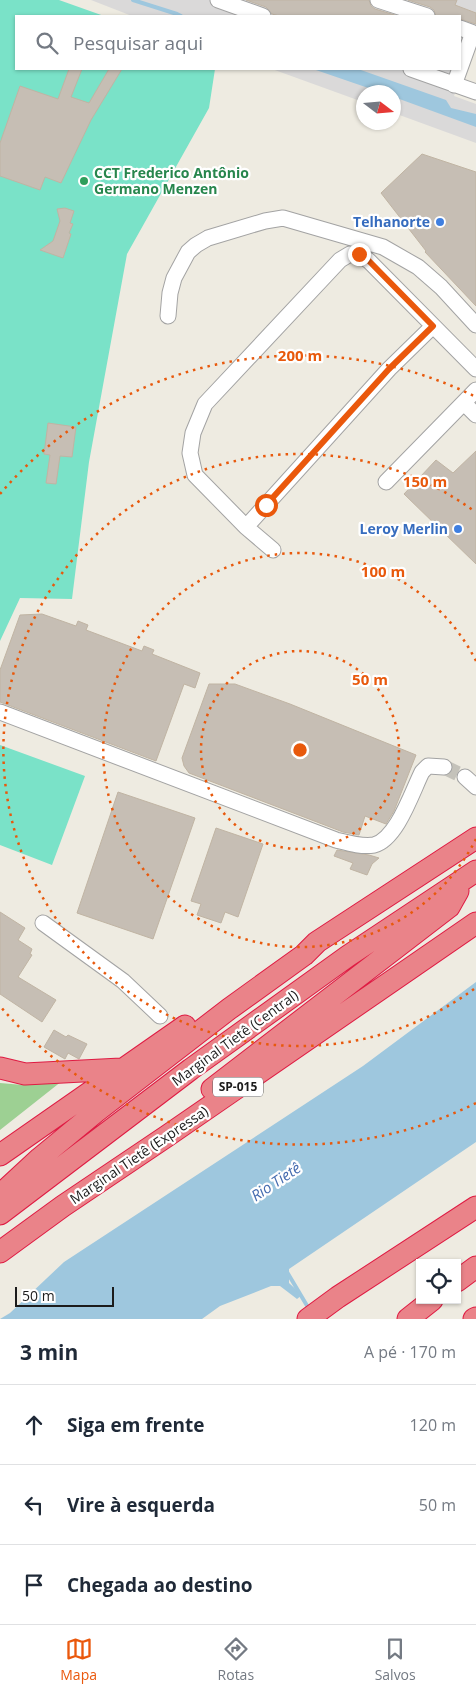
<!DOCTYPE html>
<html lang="pt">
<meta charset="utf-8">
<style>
:root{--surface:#fff;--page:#f2f2f3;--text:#1f2937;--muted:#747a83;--line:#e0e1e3;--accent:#ea580c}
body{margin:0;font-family:"Open Sans",sans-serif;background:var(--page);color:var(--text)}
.controls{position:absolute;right:15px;bottom:15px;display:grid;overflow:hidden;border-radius:0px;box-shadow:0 1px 4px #0004}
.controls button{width:45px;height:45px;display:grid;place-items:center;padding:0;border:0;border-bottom:1px solid var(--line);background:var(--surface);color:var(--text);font:25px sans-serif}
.compass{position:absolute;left:356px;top:85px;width:45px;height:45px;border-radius:50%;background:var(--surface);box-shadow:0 1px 4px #0004;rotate:106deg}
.scale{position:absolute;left:15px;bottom:12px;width:99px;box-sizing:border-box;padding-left:5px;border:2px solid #1c1c1c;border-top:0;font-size:14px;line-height:18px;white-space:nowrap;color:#1c1c1c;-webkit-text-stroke:4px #fff;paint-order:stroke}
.stop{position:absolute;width:15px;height:15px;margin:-11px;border:4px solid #ea580c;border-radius:50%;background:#fff}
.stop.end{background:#ea580c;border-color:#fff;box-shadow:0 1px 5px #0008}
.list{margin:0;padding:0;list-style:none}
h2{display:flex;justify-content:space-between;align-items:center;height:65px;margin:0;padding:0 20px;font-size:21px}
h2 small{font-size:16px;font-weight:400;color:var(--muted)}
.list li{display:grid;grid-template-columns:32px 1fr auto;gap:15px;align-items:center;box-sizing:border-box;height:80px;padding:0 20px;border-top:1px solid var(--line)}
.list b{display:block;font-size:19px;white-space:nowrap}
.list em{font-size:16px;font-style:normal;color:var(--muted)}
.icon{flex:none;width:28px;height:28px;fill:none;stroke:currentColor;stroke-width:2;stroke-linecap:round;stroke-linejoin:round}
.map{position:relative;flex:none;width:476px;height:1319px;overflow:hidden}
.search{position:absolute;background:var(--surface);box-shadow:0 1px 4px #0004;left:15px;right:15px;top:15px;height:55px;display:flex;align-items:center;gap:12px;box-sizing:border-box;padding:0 18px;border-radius:0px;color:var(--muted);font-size:19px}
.sheet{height:305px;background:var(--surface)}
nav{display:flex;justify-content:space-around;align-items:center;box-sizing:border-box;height:70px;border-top:1px solid var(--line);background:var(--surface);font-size:14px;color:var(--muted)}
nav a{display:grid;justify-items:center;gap:2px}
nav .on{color:var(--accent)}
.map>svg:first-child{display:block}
.residential{fill:#dad9d9}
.forest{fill:#9dd093}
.pitch{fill:#7ae2c8}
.water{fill:#9ec7de}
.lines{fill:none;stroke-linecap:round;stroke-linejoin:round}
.stream{stroke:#9ec7de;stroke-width:4}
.building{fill:#c6beb4;stroke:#c0b4a3}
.minor-tunnel{stroke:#c4c2ba;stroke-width:15;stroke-dasharray:15 8;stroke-linecap:butt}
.minor-casing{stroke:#a3a3a3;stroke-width:17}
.highway-casing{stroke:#df1b43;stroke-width:23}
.minor{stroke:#fff;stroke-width:15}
.highway{stroke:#ea8389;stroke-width:21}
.route{stroke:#ea580c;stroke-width:6}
.ring{fill:none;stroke:#e8590c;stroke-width:2.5;stroke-dasharray:2.5 5}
.leisure-dot{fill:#2e9e5b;stroke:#fff;stroke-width:2}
.shop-dot{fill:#3f7fe0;stroke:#fff;stroke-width:2}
.labels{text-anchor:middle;stroke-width:4.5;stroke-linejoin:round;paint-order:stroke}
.shield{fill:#fff;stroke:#606060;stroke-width:1}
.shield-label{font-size:12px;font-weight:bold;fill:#1c1c1c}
.leisure-label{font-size:14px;font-weight:bold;fill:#27864d;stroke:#fff;text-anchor:start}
.shop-label{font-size:14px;font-weight:bold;fill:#366cbe;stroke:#fff;text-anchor:end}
.street-label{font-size:14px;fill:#1c1c1c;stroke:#fff}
.water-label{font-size:15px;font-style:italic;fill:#446baf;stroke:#fff}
.centre{fill:#e8590c;stroke:#fff;stroke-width:2.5}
.ring-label{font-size:15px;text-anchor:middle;font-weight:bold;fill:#e8590c;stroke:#fff;stroke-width:4.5;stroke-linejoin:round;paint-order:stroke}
</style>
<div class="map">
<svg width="476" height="1319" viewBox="0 0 476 1319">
<rect width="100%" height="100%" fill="#eeebe1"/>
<path class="residential" d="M91,0H476V41L454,96L476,104V143L394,113V92H364L363,102L272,69H460V16H132Z"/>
<path class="forest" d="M62,1081L0,1130V1083L23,1085Z"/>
<path class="pitch" d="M0,0H59L104,16H16V69H215L209,108L127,254L89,462L72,599L20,598L0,641Z
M0,745L85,776L52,865L0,845Z"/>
<path class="water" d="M313,69H358L446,100L451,108L476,114V127L394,97V92H380Z
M476,982V1142L289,1269V1283L302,1295L297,1299L280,1286H271L220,1306L202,1319H0L10,1313L64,1262L363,1066Z"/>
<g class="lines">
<path class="stream" d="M133,0L177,14L181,16
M287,1272L309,1309"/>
</g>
<path class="building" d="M246,0H369L371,6L375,9L398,16H279L272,14L266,7Z
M408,0H457L455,5L476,13V24L460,19V16H436L434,10L430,7Z
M69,69H82L71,97L89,103L109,69H122L91,120L61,183L45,177L40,190L0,176V143L20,86L58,99Z
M422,154L476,172V306L425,252L426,251L381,193Z
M65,208L74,211L70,223L73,224L69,233L71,234L63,258L40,250L53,241L60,221L57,209Z
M48,423L76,427L72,457L60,456L56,484L46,483L50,455L44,454Z
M476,451V564L404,494L436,460L453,473Z
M42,614L76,626L78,621L88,625L86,630L142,651L144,646L154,650L152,654L200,673L195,688L184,684L156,761L0,702V670L20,615Z
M209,684H235L290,704L416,755L394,811L386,824L365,816L359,835L343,832L189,773L184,766L182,758Z
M118,792L195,818L153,939L77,913Z
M216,828L263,844L238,917L225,912L221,923L197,915L201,904L191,901Z
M337,850L369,855L379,858L372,864L367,875L350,869L353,863L334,856Z
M0,912L25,928L18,940L32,949L30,954L32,955L18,977L56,1000L42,1022L0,994Z
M54,1030L66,1037L68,1035L87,1044L79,1059L68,1053L65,1059L44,1047Z"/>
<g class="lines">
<path class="minor-tunnel" d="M444,767L465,777"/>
<defs>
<path id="minor" d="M218,0L263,16
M378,0L427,16
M411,69L476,92
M454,85L472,35L471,32L460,28
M168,316L170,293L174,278L188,252L196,245L208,238L265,221L283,218L383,247L418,267L441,287L476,325
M464,403L476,415
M386,482L476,390
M246,527L389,369L433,326
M273,550L246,527L195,475L190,453L193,433L205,404L340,260L350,254H359L369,261L476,369
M0,712L336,840C348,843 361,847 374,845C397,839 412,792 422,772L428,766L444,767
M465,777L476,787
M43,923L123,981L160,1016"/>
<path id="highway" d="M0,1068L25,1074L121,1069
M212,1089L449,907L458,891
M0,1155L185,1026
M0,1195L40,1158L97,1111L229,1009L304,955L317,942L476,838
M0,1214L191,1069L348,956L476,871
M0,1252L63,1206L167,1136L476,923
M457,1281L476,1267
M308,1319L338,1297L476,1207
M408,1319L432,1300
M474,1319L476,1318"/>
</defs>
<use href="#minor" class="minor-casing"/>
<use href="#highway" class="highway-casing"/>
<use href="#minor" class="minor"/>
<use href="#highway" class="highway"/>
</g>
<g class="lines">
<path class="route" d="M266,505L389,369L433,326L369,261L359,254"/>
</g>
<g class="ring">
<circle cx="300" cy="750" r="99"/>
<path d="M476 839A197 197 0 1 1 476 661"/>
<path d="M474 989A296 296 0 1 1 474 511"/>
<path d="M476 1103A394 394 0 0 1 0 1006M0 494A394 394 0 0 1 476 397"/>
</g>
<circle class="leisure-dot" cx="84" cy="181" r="5"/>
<g class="shop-dot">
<circle cx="440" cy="222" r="5"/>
<circle cx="458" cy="529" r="5"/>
</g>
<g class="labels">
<rect class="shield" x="213" y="1077.5" width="50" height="19" rx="4"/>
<g class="shield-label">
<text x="238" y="1091">SP-015</text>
</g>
<g class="leisure-label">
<text x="94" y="178">CCT Frederico Antônio<tspan x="94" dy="16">Germano Menzen</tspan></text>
</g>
<g class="shop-label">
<text x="430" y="227">Telhanorte</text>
<text x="448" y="534">Leroy Merlin</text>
</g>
<g class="street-label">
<text transform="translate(235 1038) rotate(-36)" y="5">Marginal Tietê (Central)</text>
<text transform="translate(139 1155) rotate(-34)" y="5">Marginal Tietê (Expressa)</text>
</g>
<g class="water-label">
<text transform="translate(276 1182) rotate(-34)" y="5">Rio Tietê</text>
</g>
</g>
<circle cx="300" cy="750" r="8" class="centre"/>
<g class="ring-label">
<text x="300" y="361">200 m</text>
<text x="425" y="487">150 m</text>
<text x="383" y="577">100 m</text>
<text x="370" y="685">50 m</text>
</g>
</svg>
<div class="controls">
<button><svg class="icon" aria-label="locate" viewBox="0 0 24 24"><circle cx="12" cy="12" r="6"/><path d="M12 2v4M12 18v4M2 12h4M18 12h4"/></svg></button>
</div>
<svg class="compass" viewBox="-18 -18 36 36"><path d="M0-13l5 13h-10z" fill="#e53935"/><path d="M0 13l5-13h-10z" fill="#747a83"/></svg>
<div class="scale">50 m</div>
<div class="stop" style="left:266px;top:505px"></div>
<div class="stop end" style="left:359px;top:254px"></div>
<div class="search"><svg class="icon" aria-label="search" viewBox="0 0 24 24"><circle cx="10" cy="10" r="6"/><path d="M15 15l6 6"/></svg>Pesquisar aqui</div>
</div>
<section class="sheet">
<h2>3 min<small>A pé · 170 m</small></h2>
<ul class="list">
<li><svg class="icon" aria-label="ahead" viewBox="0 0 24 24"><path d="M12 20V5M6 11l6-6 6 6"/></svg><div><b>Siga em frente</b></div><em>120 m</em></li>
<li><svg class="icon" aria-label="left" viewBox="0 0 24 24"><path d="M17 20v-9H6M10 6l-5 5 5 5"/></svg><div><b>Vire à esquerda</b></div><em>50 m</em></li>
<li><svg class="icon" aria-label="arrive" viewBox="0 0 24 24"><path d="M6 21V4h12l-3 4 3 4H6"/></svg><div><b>Chegada ao destino</b></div></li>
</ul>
</section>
<nav>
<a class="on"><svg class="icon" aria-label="map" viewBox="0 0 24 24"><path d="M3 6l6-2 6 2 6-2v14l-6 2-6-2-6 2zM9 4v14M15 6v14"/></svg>Mapa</a>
<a><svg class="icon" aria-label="directions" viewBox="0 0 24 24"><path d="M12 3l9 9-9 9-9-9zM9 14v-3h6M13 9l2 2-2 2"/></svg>Rotas</a>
<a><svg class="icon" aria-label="saved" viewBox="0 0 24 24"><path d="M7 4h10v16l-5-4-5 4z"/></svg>Salvos</a>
</nav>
